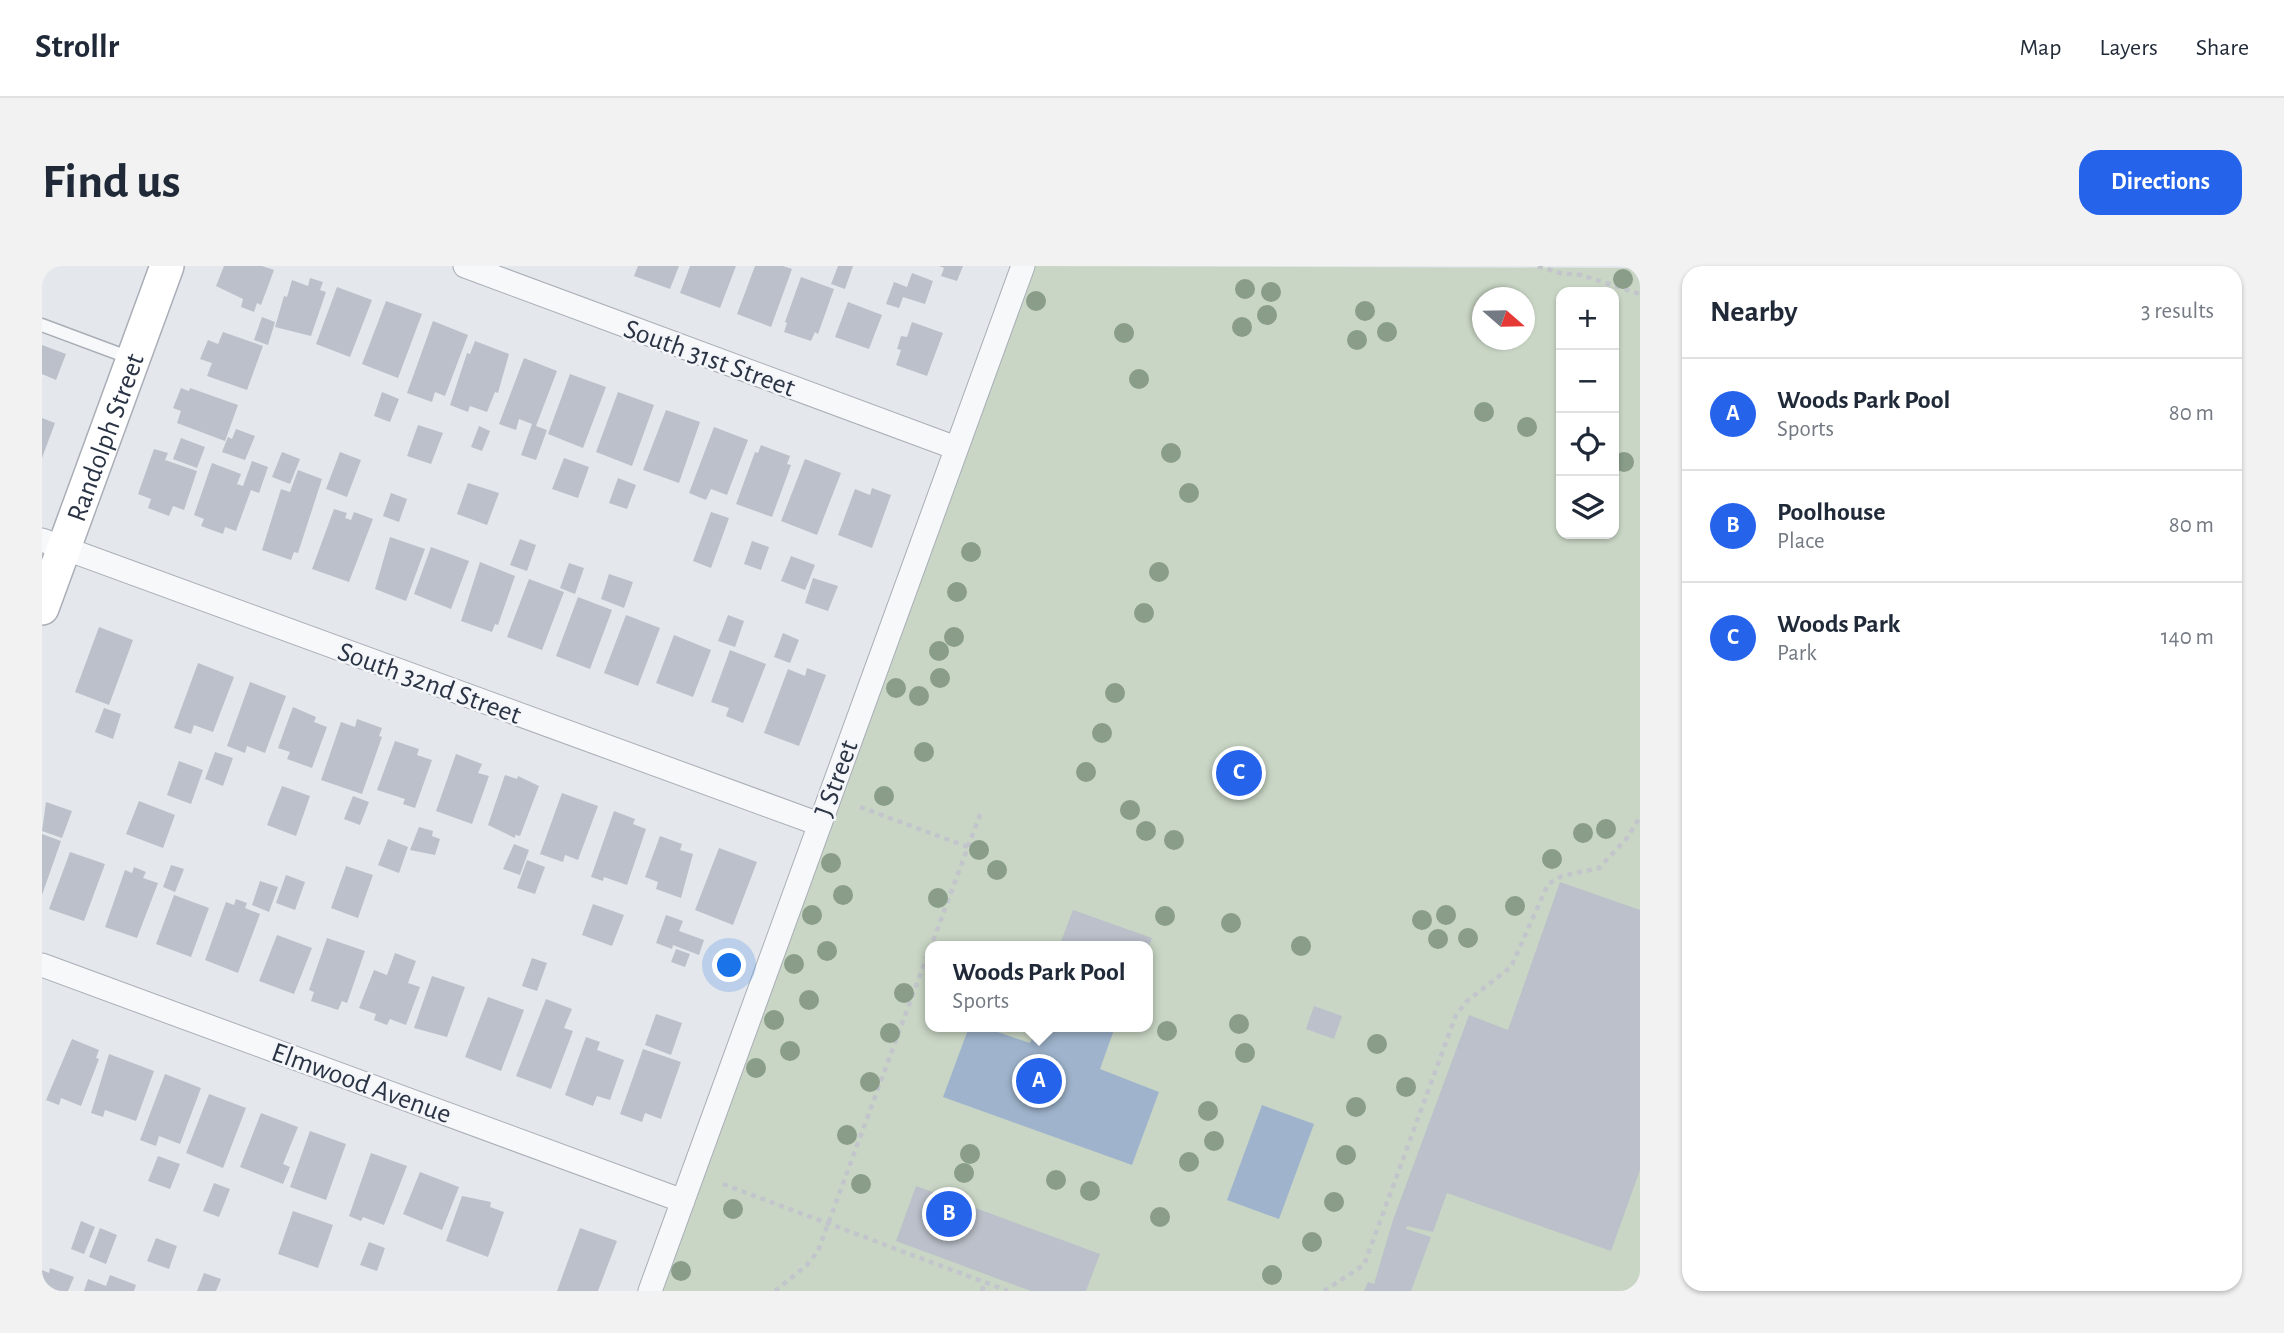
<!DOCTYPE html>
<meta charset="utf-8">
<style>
:root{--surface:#fff;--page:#f2f2f3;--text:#1f2937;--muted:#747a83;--line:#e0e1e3;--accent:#2563eb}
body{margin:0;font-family:"Alegreya Sans",sans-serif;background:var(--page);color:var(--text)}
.controls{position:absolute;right:21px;top:21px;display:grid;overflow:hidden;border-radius:14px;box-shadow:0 2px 5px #0004}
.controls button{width:63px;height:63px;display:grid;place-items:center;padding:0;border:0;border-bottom:2px solid var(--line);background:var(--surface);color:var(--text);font:35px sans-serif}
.compass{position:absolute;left:1430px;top:21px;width:63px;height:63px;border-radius:50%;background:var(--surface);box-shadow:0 2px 5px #0004;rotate:110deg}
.you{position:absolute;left:688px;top:700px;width:24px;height:24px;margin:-18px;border:5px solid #fff;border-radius:50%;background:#1a73e8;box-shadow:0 0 0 10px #1a73e833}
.badge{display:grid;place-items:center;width:46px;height:46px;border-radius:50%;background:var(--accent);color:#fff;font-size:23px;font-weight:700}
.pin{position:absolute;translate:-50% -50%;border:4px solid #fff;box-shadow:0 2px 7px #0006}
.popup{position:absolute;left:883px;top:675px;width:228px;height:91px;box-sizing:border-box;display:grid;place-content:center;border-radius:14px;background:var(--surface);filter:drop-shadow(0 2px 5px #0005);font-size:23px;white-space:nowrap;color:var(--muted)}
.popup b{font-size:26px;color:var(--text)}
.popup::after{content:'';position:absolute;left:50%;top:100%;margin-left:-14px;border:14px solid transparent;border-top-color:var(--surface)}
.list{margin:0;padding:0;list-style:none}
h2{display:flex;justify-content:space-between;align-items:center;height:91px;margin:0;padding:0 28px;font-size:30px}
h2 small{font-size:23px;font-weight:400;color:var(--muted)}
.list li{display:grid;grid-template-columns:46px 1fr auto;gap:21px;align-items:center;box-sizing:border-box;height:112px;padding:0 28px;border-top:2px solid var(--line)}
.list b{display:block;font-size:26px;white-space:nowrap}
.list p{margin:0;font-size:23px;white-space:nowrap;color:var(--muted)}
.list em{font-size:23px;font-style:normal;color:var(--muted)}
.icon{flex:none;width:38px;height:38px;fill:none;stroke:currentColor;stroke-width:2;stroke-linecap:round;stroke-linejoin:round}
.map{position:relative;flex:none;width:1598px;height:1025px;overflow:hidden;border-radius:21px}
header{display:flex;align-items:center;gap:42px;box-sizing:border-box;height:98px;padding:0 35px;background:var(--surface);border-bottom:2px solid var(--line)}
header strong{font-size:33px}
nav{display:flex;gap:38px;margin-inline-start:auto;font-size:24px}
.intro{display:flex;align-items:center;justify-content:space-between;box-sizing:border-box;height:168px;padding:0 42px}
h1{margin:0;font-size:49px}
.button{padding:18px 32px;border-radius:21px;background:var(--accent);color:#fff;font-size:24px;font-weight:700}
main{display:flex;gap:42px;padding:0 42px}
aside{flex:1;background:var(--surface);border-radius:21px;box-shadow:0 2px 5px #0004}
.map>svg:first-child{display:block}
.green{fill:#c9d6c5;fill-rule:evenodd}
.water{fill:#9fb4cc}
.building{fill:#bbc0ca}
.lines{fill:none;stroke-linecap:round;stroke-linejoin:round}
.lane-casing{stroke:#a9aeb7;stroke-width:15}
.street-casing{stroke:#a9aeb7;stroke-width:25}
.secondary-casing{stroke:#a9aeb7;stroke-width:36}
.path{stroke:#c2c5cb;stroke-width:4.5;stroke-dasharray:5 5;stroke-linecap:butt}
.lane{stroke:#f7f8fa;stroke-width:12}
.street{stroke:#f7f8fa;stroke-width:23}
.secondary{stroke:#fff;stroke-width:33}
.tree{fill:#899d89}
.labels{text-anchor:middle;stroke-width:5;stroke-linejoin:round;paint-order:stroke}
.street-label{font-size:28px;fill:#2b3445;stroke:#f4f6f9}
</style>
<header>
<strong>Strollr</strong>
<nav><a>Map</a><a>Layers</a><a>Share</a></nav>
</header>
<div class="intro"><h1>Find us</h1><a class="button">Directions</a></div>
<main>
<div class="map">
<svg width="1598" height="1025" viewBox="0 0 1598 1025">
<rect width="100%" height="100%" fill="#e4e7ec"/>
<path class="green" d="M981,0L1598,2V1025H608ZM1519,26H1572V268H1519ZM1440,32H1482V74H1440ZM888,680H1106V761H888Z"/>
<path class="water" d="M927,761H941L988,777L995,761H1073L1058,803L1117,826L1090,899L901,831Z
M1220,839L1272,858L1237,953L1185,934Z"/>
<path class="building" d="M182,0H220L232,4L219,39L215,37L212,46L199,41L201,33L174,20Z
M596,0H637L628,23L592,10Z
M648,0H694L678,42L638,27Z
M713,0H741L750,3L729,61L695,48Z
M796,0H811L803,23L789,18Z
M897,0H921L915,15L899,10L902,2Z
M870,7L891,15L883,38L861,31L857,42L844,38L852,16L865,21Z
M759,11L792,23L776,68L773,66L769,75L742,66L745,57L743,56Z
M268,12L281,16L278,24L284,26L269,70L233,61L242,30L245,31L250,14L266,20Z
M295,21L330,34L308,91L274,78Z
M344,35L380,48L356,112L320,98Z
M806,36L840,49L827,83L793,71Z
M220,51L233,56L226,79L212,74Z
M391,55L426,69L403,130L393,126L390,136L365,127Z
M870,56L901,67L885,110L854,99L859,84L855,83L859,70L865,71Z
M181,66L221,80L205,124L165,110L170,97L158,93L166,74L176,78Z
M433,75L467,88L456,127L453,126L445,146L428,140L426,146L408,139L425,87L428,88Z
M0,79L24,88L14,114L0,108Z
M482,92L515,105L494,160L505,164L494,194L479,189L490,158L477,153L474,164L457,158Z
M528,108L564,121L541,182L506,168Z
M139,122L147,125L148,122L196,139L183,175L135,157L139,145L131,142Z
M340,126L357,133L348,156L332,150Z
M576,126L612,139L590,200L554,186Z
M624,144L658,156L637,217L601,204Z
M0,152L13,157L0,192Z
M376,159L401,167L389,198L365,190Z
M437,160L448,165L440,185L429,181Z
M672,161L706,174L685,229L669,223L664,234L647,227Z
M194,163L213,170L203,194L180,186L186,171L190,173Z
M139,172L163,181L155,202L131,193Z
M719,179L748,190L745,198L749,199L730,251L694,238L713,186L716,187Z
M112,183L126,187L123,194L155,205L142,244L131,240L127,250L106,242L109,233L96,228Z
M240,186L258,193L248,218L230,211Z
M298,186L319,194L305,231L284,223Z
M522,192L547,201L536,232L510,223Z
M763,193L799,207L775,269L739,255Z
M210,195L226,201L217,227L209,224L194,265L183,261L181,268L159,260L162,253L152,249L170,197L199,208L195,218L201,220Z
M256,204L280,213L256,287L252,286L249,294L220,284L239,223L248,226Z
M576,212L594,219L585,243L567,237Z
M426,217L457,227L445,259L415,248Z
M830,222L849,229L830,282L796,269L813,223L828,229Z
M349,227L365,233L357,256L341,250Z
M292,243L305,247L303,252L309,254L312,246L331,253L307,316L270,303Z
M669,246L687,252L669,302L651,295Z
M348,271L383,283L364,335L333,323Z
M478,273L494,279L485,305L468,299Z
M710,275L727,281L719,304L702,298Z
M389,281L427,295L409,343L372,328Z
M749,290L773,299L763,324L739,315Z
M438,296L473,310L456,359L453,358L450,366L419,355Z
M527,297L542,302L533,328L518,322Z
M567,308L591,316L582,342L559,333Z
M771,312L796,320L786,345L763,337Z
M487,313L522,326L500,384L465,371Z
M536,331L570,344L548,403L514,390Z
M584,349L618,362L596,420L562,407Z
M686,349L702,355L693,381L676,375Z
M57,361L91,374L67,439L33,426Z
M741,367L757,374L748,397L732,391Z
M632,369L669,384L651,431L614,417Z
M688,384L724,398L701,457L684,450L687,442L669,436Z
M156,397L192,411L171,466L152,459L149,468L132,462Z
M765,402L784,409L757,480L722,467L746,403L763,410Z
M208,416L244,430L223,487L205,480L203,487L185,480Z
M251,441L274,451L272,456L285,461L270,502L245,493L248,486L236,482Z
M62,442L79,448L71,473L53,466Z
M315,453L340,462L337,470L340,471L320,528L279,514L299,456L313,461Z
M353,475L377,483L375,489L390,494L373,542L361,538L363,533L335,524Z
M173,486L191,492L181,520L163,513Z
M414,488L440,498L436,507L447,510L430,558L394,545Z
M137,495L161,504L149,538L125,529Z
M463,509L475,513L476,510L497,520L478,570L473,569V572L446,559Z
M240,520L268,530L254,570L225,559Z
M520,527L556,540L536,594L523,589L521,596L498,588Z
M311,530L327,536L318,559L302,553Z
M97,535L133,549L121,582L84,568Z
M4,536L30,545L20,572L0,565Z
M572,545L593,553L591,558L604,563L585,619L562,611L561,615L549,611Z
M377,561L391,565L390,570L398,573L393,589L368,584Z
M0,568L19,575L0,629Z
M618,570L640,578L638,584L651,588L639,632L614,623L616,616L603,611Z
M346,573L366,581L357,607L336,599Z
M472,578L487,584L478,609L461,603Z
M677,582L715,596L691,659L653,644Z
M28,586L63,598L42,655L7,643Z
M485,594L503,601L493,628L475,622Z
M129,599L142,603L133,626L121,621Z
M304,600L331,609L316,652L289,642Z
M92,601L104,606L101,612L116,617L95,672L63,661L83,604L90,607Z
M244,609L263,616L253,644L234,637Z
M218,615L236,621L227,646L210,639Z
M1518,616L1598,644V904L1569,985L1405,927L1391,966L1365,960L1364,963L1389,971L1369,1025H1322L1326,1016L1332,1018L1351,954L1427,749L1466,764Z
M132,629L167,642L149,691L114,678Z
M194,633L205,637L203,642L218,648L196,707L163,694L184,636L192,639Z
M551,638L582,649L570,680L540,669Z
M1031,644L1110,672L1107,680L1018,678Z
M624,649L641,655L637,665L662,674L657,689L631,679L630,683L614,677Z
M235,669L270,682L252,728L217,715Z
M285,672L323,685L305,737L300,735L296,744L269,735L272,726L267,724Z
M634,683L648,688L643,701L629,696Z
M353,687L374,695L366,717L378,721L364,759L348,753L345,759L332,754L334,748L317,742L332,704L345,709Z
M490,692L505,697L495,725L480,720Z
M390,710L423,721L405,771L372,762Z
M446,731L482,744L459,805L423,791Z
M504,733L530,743L522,762L531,765L509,823L474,810Z
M1272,740L1300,750L1292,773L1264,763Z
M614,748L640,757L629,789L603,779Z
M544,771L558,776L555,784L582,794L568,834L555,830L551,840L523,829Z
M30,773L57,784L54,792L57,793L39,840L19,832L17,839L4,834Z
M601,783L639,796L619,853L603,847L600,856L578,848Z
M67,788L112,805L94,855L63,844L61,851L49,847Z
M123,808L159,822L138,878L117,870L114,880L98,874Z
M167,828L204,842L181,902L144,887Z
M219,847L256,861L241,898L248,901L241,918L198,901Z
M268,865L304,878L284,934L248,921Z
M329,887L365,900L342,959L321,951L319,955L307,950Z
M116,890L138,898L128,923L106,915Z
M378,906L417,921L400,964L361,948Z
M172,917L188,923L177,951L161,945Z
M874,920L1058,988L1044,1025H989L854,975Z
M420,930L449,936L448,941L462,946L446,991L404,975Z
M251,945L291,959L276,1002L236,988Z
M39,955L53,961L42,988L29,983Z
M58,962L75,969L64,998L47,991Z
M538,962L575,975L556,1025H515Z
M114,972L135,980L127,1003L105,995Z
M327,976L343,982L335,1005L318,999Z
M8,1002L32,1011L26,1025H0V1004L7,1007Z
M162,1007L179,1013L174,1025H155Z
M68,1009L94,1019L92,1025H42L46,1013L64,1020Z"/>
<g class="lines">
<defs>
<path id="lane" d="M0,59L91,93"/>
<path id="street" d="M423,0L914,182
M0,274L777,558
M0,699L641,935
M608,1025L981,0"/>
<g id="secondary">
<path id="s1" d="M0,342L125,0"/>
</g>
</defs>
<use href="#lane" class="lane-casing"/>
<use href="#street" class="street-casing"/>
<use href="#secondary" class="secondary-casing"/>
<path class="path" d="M1496,0L1518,7L1539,9L1598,28
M818,541L926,581L889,680
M926,581L939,546
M681,918L966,1025
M733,1025L765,999L776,985L888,682
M940,1025L943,1016
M1282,1025L1322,999L1414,749L1425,735L1469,701L1506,618L1520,610L1557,602L1585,572L1598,551"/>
<use href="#lane" class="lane"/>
<use href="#street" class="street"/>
<use href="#secondary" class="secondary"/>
</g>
<g class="tree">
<circle cx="1581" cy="13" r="10"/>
<circle cx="1203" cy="23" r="10"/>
<circle cx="1229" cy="26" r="10"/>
<circle cx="994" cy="35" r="10"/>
<circle cx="1323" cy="45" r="10"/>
<circle cx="1225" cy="49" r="10"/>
<circle cx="1200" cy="61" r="10"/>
<circle cx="1345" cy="66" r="10"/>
<circle cx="1082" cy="67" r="10"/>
<circle cx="1315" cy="74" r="10"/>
<circle cx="1097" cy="113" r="10"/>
<circle cx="1442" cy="146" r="10"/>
<circle cx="1485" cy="161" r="10"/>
<circle cx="1129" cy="187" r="10"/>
<circle cx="1582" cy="196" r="10"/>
<circle cx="1147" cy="227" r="10"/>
<circle cx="929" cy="286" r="10"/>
<circle cx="1117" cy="306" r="10"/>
<circle cx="915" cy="326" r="10"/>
<circle cx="1102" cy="347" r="10"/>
<circle cx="912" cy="371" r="10"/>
<circle cx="897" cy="385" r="10"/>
<circle cx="898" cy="412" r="10"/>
<circle cx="854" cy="422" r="10"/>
<circle cx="1073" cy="427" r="10"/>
<circle cx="877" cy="430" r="10"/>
<circle cx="1060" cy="467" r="10"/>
<circle cx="882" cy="486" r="10"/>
<circle cx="1044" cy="506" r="10"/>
<circle cx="842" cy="530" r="10"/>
<circle cx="1088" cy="544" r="10"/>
<circle cx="1564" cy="563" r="10"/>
<circle cx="1104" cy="565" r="10"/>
<circle cx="1541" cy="567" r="10"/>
<circle cx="1132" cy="574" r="10"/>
<circle cx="937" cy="584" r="10"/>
<circle cx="1510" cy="593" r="10"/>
<circle cx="789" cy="597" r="10"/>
<circle cx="955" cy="604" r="10"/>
<circle cx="801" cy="629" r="10"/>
<circle cx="896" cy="632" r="10"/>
<circle cx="1473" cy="640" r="10"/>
<circle cx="770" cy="649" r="10"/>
<circle cx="1404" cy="649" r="10"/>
<circle cx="1123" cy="650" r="10"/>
<circle cx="1380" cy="654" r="10"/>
<circle cx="1189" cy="657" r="10"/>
<circle cx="1426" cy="672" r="10"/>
<circle cx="1396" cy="673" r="10"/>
<circle cx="1259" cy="680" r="10"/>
<circle cx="785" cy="685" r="10"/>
<circle cx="752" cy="698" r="10"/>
<circle cx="862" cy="727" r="10"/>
<circle cx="767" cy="734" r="10"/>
<circle cx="732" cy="754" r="10"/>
<circle cx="1197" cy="758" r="10"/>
<circle cx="1125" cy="765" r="10"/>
<circle cx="848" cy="767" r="10"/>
<circle cx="1335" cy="778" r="10"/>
<circle cx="748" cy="785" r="10"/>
<circle cx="1203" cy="787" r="10"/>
<circle cx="714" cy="802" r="10"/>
<circle cx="828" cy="816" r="10"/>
<circle cx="1364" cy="821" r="10"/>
<circle cx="1314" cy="841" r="10"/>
<circle cx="1166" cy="845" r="10"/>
<circle cx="805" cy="869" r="10"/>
<circle cx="1172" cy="875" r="10"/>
<circle cx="928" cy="888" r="10"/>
<circle cx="1304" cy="889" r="10"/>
<circle cx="1147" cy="896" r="10"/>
<circle cx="922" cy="907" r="10"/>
<circle cx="1014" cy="914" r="10"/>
<circle cx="819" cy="918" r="10"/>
<circle cx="1048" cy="925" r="10"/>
<circle cx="1292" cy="936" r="10"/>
<circle cx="691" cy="943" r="10"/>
<circle cx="1118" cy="951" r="10"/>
<circle cx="1270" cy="976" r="10"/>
<circle cx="639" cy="1005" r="10"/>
<circle cx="1230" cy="1009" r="10"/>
</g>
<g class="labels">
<g class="street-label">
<text transform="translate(668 91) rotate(20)" y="10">South 31st Street</text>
<text dy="10" stroke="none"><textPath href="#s1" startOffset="182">Randolph Street</textPath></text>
<text transform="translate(388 416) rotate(20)" y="10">South 32nd Street</text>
<text transform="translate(793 512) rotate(-70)" y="10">J Street</text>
<text transform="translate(320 816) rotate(20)" y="10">Elmwood Avenue</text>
</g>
</g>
</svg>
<div class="controls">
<button>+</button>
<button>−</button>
<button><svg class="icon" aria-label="locate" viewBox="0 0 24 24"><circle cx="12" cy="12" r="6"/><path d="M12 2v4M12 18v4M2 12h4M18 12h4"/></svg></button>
<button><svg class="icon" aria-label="layers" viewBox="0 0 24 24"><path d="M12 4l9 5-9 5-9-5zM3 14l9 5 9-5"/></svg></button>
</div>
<svg class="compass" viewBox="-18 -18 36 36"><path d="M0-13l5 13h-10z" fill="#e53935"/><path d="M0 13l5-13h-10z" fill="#747a83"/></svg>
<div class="you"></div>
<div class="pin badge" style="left:997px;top:815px">A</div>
<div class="popup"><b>Woods Park Pool</b>Sports</div>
<div class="pin badge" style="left:907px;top:948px">B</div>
<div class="pin badge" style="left:1197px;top:507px">C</div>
</div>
<aside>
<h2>Nearby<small>3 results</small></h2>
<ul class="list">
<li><span class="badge">A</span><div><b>Woods Park Pool</b><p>Sports</p></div><em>80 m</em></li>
<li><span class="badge">B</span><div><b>Poolhouse</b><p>Place</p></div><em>80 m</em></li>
<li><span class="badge">C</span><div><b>Woods Park</b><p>Park</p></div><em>140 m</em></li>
</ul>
</aside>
</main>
